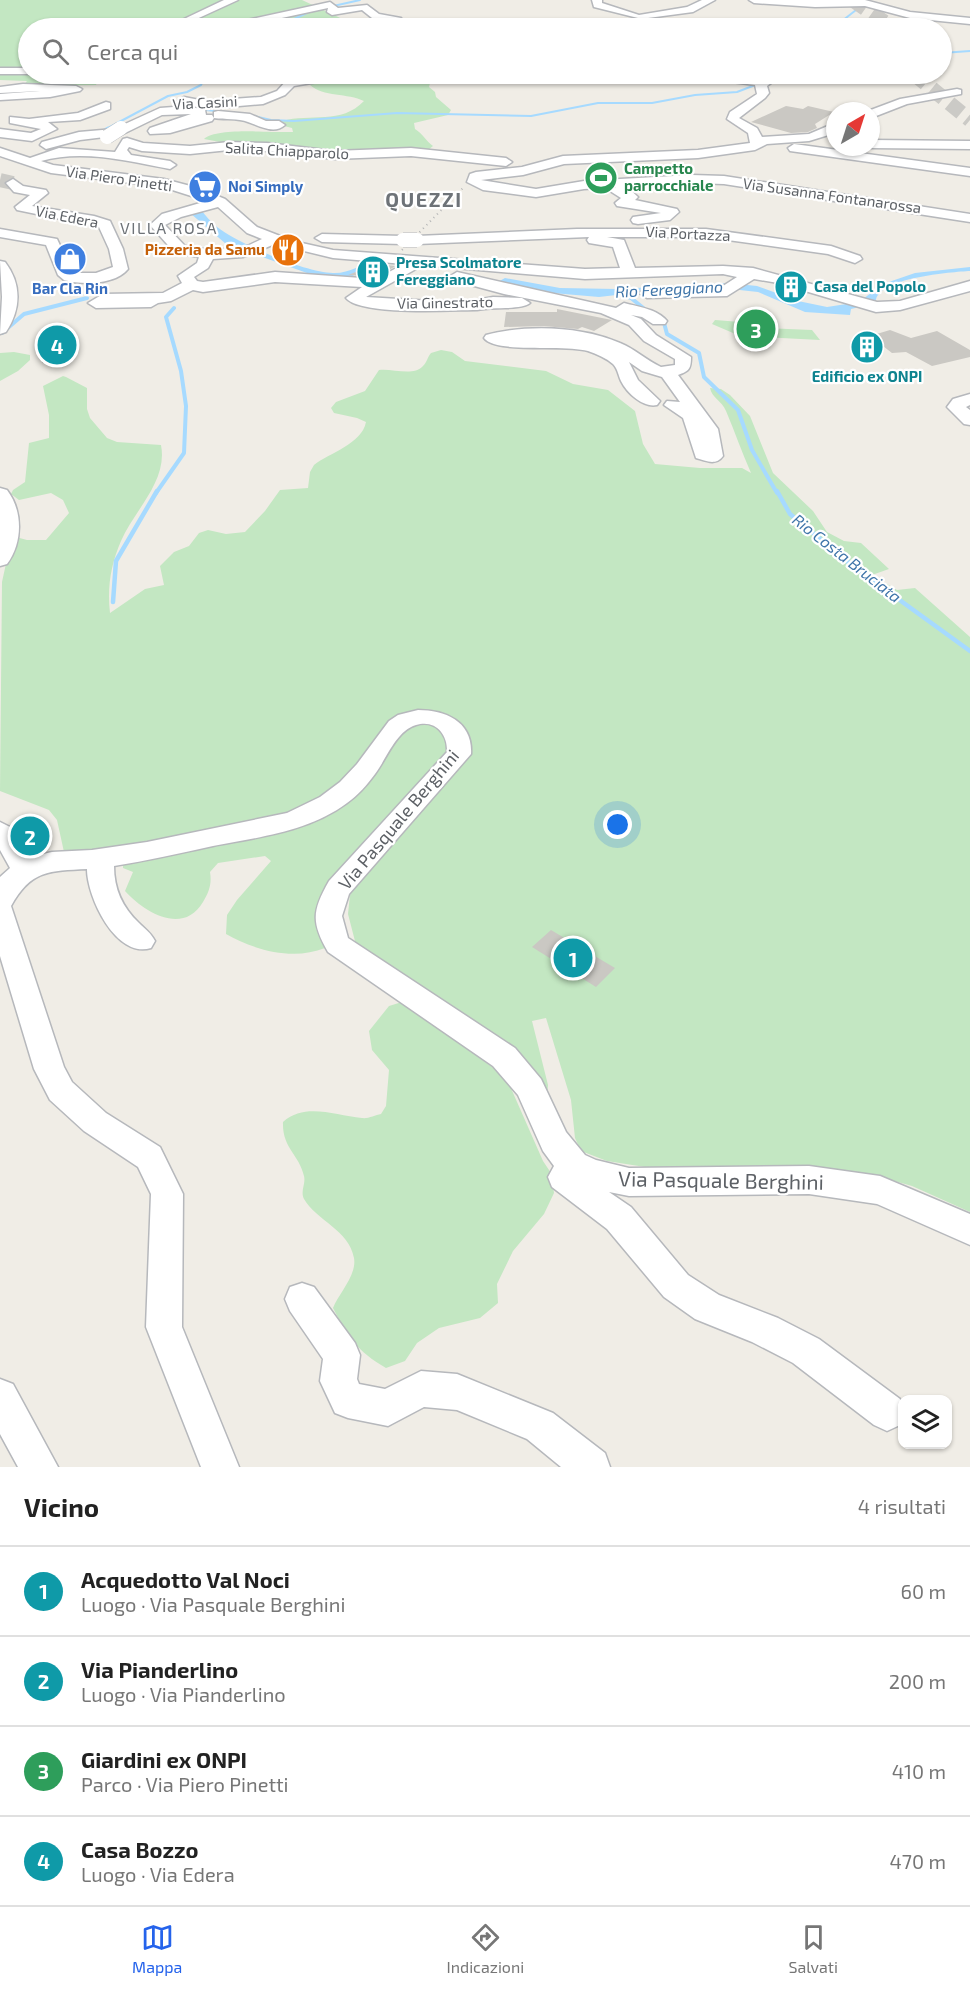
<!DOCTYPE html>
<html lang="it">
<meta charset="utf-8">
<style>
:root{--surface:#fff;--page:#f6f6f6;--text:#222;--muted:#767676;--line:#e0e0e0;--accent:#2563eb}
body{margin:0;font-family:"Exo 2",sans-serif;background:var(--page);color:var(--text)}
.controls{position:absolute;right:18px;bottom:18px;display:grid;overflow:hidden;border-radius:12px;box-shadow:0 2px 4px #0004}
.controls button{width:54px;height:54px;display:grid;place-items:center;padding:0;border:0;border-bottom:2px solid var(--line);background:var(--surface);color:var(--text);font:30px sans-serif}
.compass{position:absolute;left:826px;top:102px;width:54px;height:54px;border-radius:50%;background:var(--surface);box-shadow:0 2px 4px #0004;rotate:39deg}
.you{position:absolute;left:618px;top:825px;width:21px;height:21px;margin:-15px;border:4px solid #fff;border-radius:50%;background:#1a73e8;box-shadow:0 0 0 9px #1a73e833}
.badge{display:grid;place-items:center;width:39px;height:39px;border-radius:50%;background:var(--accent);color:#fff;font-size:20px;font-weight:700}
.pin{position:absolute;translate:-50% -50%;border:3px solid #fff;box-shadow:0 2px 6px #0006}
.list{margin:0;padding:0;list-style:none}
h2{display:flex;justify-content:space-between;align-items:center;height:78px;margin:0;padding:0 24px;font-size:26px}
h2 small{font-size:20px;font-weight:400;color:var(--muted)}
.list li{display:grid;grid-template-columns:39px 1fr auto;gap:18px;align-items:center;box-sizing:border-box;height:90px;padding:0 24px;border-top:2px solid var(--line)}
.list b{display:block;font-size:22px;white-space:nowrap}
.list p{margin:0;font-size:20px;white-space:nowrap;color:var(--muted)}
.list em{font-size:20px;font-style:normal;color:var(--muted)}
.icon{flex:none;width:33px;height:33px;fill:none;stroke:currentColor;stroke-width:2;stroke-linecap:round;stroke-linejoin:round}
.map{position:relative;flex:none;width:970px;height:1467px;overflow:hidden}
.search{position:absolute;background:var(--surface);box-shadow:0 2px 4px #0004;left:18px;right:18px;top:18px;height:66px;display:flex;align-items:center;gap:15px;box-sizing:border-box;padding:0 21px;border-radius:33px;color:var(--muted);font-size:22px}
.sheet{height:438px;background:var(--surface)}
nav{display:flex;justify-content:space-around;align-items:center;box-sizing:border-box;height:84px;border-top:2px solid var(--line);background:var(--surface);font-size:16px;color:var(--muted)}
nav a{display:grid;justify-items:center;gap:3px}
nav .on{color:var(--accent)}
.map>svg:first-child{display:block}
.green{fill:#c3e7c2}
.water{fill:#a6daff}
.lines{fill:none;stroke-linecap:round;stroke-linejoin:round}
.stream-far3{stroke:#a6daff;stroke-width:2}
.stream-far2{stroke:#a6daff;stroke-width:3}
.stream-far1{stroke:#a6daff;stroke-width:4}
.stream{stroke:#a6daff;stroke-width:4.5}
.building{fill:#cac8c3}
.minor-tunnel{stroke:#cbcac6;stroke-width:14;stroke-dasharray:14 7;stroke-linecap:butt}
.highway-tunnel{stroke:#cbcac6;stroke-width:15;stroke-dasharray:15 8;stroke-linecap:butt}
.minor-casing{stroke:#b6b8bc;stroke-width:3}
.minor{fill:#fff;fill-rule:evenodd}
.rail{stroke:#b4b5b6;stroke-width:2;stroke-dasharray:1 4;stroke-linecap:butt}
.minor-bridge-casing{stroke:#b6b8bc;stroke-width:15;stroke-linecap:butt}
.minor-bridge{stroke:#fff;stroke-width:14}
.labels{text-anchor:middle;stroke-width:4.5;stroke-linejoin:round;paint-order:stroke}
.far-street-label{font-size:15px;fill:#5d6166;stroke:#fff}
.far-leisure-label{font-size:15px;font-weight:bold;fill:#27864d;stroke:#fff;text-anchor:start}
.far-shop-label{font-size:15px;font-weight:bold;fill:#366cbe;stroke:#fff;text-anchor:start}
.far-food-label{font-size:15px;font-weight:bold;fill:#c56008;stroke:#fff;text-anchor:end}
.far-culture-label{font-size:15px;font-weight:bold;fill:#0d838f;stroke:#fff;text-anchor:start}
.far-neighbourhood-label{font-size:16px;letter-spacing:1.5px;fill:#6e7378;stroke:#fff}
.far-water-label{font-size:16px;font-style:italic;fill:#3f75a9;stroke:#fff}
.street-label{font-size:18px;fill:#5d6166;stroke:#fff}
.far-district-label{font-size:20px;font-weight:bold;letter-spacing:1.5px;fill:#6e7378;stroke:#fff}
.near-street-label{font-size:21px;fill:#5d6166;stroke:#fff}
</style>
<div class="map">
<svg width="970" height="1467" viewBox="0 0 970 1467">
<rect width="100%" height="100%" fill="#f0ede6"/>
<path class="green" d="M0,0H302L351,23C344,30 333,28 325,27L28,28V69L22,70L21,73L94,74L110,77L99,78L96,85L23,86L27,81L0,80Z
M335,74H566C524,100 473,61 431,79L429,87L435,92L436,97L451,110L448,115L414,123L415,129C423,134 426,141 433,146L428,150L353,154L220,142L204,139C218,127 273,133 293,132L292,128L284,126L282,121C311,113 341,125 364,101C348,93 323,97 310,85L314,81L335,77Z
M715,320L753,323L764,328L812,330L820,340L740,336L712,324Z
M441,350L452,352L465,361L546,371L573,384L608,390L635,411L643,444L655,464L700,468H742L751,473C742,453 735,432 726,411C722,401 712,398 710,388L721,389L730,395L750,416L773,473L813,511L827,532L844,541L861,543L889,569L872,575L897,590L915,588L970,637V1212L912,1186L877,1176L700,1167H645L607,1161L581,1151L575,1138L571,1100L546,1018L532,1021L548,1085L547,1100L356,945L348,914L350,895L367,869L468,752L423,712L352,781L287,817L116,852H64L57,820L49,810L0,791L2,582L12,536L27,540H46L69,513L63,500L51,493L19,500L11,494L13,490L25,482L29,443L49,438V415L43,386L63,376L66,377L87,388V409L90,418L107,438L117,442L161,445C168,481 135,509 121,541C111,564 107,587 110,613L145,589L164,585L160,566L174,552L189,546L199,533L208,530L226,534L245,532L265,511L280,490L308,488L310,472L314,465C329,453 362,444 366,422L357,418L334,413L331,408L336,402L365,391L379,370C392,368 413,377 423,366C427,362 427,358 431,353Z
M14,352L30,355V360L18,371L0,381V353Z
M434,722L453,747L319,903L316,928L325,948C293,961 254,950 226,934L227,915L237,900L271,861L265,856L218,863L210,872C212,884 209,892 203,902C183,936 144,912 125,891L133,872L123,868V864L295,826L406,726Z
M402,1002L506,1077L543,1161L551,1173L554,1193L544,1214L513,1251L497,1284L498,1303L480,1318L439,1328L417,1343L405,1361L386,1368C357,1351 348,1337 333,1308C339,1293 357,1275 354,1258C349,1230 317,1221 304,1199C300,1191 306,1184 304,1176C299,1154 282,1148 283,1122C306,1102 335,1116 362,1118C368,1119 375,1115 381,1114L386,1106L389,1070L372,1050L369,1031L389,1006Z"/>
<path class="water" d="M201,210C206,216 211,222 217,227C241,245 304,272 333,273C349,274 363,262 378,263L352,274L356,278H335L307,273L226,244L190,213Z
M970,267V271C952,272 873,278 876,303L851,309L850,315L805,312L758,292L721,288L642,292L599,297L541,292L496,283L505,278L560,288L617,289L728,283L757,286L798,301L827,307L853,303L863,299L883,284L915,273Z"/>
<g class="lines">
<path class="stream-far3" d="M329,7L360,0
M275,28L311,11
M833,28L865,3
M942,53L970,51
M196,109L235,113
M250,115L271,120L294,121L397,113L531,116L598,103H652L695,95L737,92L784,74
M106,129L168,96L187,92L201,85L206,74"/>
<path class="stream-far2" d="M101,132L108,128"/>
<path class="stream-far1" d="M614,292L631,298L647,311
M663,319L667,334L699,353L704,377L738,410L752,450L777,493
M2,333L24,314L87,298
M156,493L184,453L186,406L181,371L166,317L174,308"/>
<path class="stream" d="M777,491L790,514L854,567L970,651
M113,602L116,561L157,491"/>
</g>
<path class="building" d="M786,106L803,109L808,106L834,112L815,124L817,128L808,132L791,133L751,122Z
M376,264L396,266L376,277L348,275Z
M557,309L612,320L594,331L582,327L578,329L544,326L504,327L506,312H557Z
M890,330L911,338L937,331L970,350V357L932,366L906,352L892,353L870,336Z
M50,331H72L64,362L42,363Z
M551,930L615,968L596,987L532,947Z"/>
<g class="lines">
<path class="minor-tunnel" d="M0,180L13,183"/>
<path class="highway-tunnel" d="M853,0L893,28
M914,74L970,120"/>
<defs>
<path id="minor" d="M224,0H238L177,28H165Z
M592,0H602V3L639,15L687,7L702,0H715L693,12L648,18L646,25L642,26L585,28L594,23L637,20L638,18L594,7Z
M749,0H865L910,12L970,18V24L910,18L865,6L815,7L754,3Z
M330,2L338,8L367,5L379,14L401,18L405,25L430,22L435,25L427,28H394V22L372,18L362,10L332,15L327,12L328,8L236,28H219L224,25Z
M0,68H28V74H31H0Z
M329,74H353L347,77L294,86L285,95L263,104L205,109L180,103L178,101L184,97L205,101L261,97L277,91L286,81Z
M661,74H718L769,81L771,83L767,86L769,93L765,98L739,118L757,128L762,137L809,134L835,123V133L809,141L767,144L755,150L698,158L564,164L523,175L481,180L536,189L584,181L692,175L724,176L970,214V222L724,184L692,183L627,187L638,197L635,200L677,209L679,212L670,220L638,224L633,223L631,220L633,217L661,213L617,206L615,203L621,198L610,191L616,187L584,189L536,197L483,190L467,182L470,174L476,172L522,167L563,156L698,150L750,143L748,133L727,119L730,112L757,94L755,85L693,77H667Z
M23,84L76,86L82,89L80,91L50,97L0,100V94L40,91L0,93V87Z
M957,89L961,90V94L907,104L871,118V111H868L900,99Z
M106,102L110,103V109L80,120L48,122L57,129L32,141L0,137V129L31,133L41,129L10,123V117L29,119L78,113Z
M187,106L205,110L206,115H212L214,118L212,121L170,133L150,134L148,131L150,128L191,114L162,115L121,135L80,140L46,149L40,145L42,142L79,132L114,129L160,108Z
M218,111L250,114L266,121H279L285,125C274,135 260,126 248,122C238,118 225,120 214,118V112Z
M127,138L143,143L190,146L229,142L267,143L334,151L411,148L506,158L512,162L506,166L411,156L334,159L267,151L229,150L190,154L142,151L129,147L127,150L131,155L170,161L176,165L170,169C129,161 82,149 41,161L53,165L164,179L198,188L225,199L257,227L293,241L333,250L585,269L620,268L613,247L589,243L587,240L589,237L417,244L410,240L403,244L322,242L315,238L322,234L403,236L410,240L417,236L577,229H706L831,246L860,256L862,259L855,263L828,254L706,237H607L624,240L635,268L723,266L753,268L877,302L900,301L970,281V291L900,310L876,312L778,283L754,279L727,296L647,298L639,293L647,288L723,286L737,277L723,274L585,279L419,265L416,269L366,297L432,301L477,300L493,297L522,298L530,303C523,310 490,307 477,310C452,310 361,316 346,298L362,287L275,282L203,292L193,290L171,301L158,303L151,307L96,308L88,303L103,294L163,293L182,283L178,276L197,263L199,257L175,253L150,225L162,214L207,201L163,187L51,173L0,156V148L30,158L59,148L115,152L123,139ZM218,207L247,233L262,239L241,249H205L185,246L165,225L181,217ZM275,244L333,258L404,264L376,279L275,272L203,282L197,281L194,277L208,268L213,259L243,257Z
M871,140L970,141V149L871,148L868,147H871Z
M794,144L970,168V176L790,151L788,148Z
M13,179L23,186L46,190L48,193L32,206L94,216L110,221L123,249L128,269C115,285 82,285 64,280L58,275L46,245L0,237V229L57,239L73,273H96L113,267L109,249L99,227L17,210L15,207L30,195L14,192L6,183Z
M0,261L5,262C22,284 21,309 6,332L0,334L2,297Z
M457,272L616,308L624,303C639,307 657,309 667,321L665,324H653L642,317L631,315L641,319L656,335L691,357C691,369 689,371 678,375L718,429L723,456C716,466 706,461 696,458L683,418L664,405L667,401L680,402L662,377L642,371L629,362L638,380L660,401L657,405C643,408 627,393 621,381C618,375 618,369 613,364C606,358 597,354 588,351C564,344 496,354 484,338L486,335C528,324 581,326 620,343C635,349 646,360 661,367L675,365V359L644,341L629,325L601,313L504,294L452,280L449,277Z
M970,394V405L966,407L970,410V425L964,424L947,407L953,399Z
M0,488L7,490C23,511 23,542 7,564L0,566Z
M418,710C446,710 473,722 471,754L349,894L342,916L348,938L515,1048L541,1079L566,1132L585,1155L596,1160L629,1168L809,1166L880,1176L970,1214V1245L877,1204L809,1194L629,1196L609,1192L631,1207L688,1275L719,1295L778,1318L819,1339L900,1399L902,1405L900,1425L887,1431L874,1425L793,1363L752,1342L695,1319L664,1297L607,1229L552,1187L548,1177L554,1166L543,1151L518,1095L493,1066L328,952C311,922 312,911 329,881L447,752C448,734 435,719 416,725C396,731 387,758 375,774C367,785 358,795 347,803C308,832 259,837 213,846C180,853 147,861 114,866C114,889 122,907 139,923C145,929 151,933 155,941L151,948C116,959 87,897 87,869C49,871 31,870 11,906L64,1067L72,1082L106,1113L160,1147L183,1194L182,1327L239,1467H201L146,1327L151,1194L138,1167L84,1131L50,1100L34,1069L0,956V877L10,868L0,850V822L14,829L30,857L52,852L92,850L147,842L287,813L320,797L340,782L357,764L389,721L398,715Z
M302,1283L314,1287L355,1343L360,1355L357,1379L359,1384L385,1389L421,1371L457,1374L553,1413L605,1453L610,1467H561L527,1439L457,1410L424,1407L388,1426L348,1418L335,1413L320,1381L323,1359L290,1311L285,1299L290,1287Z
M0,1379L13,1384L58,1467H18L0,1434Z"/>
</defs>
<use href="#minor" class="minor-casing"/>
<use href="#minor" class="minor"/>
<path class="rail" d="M402,250L463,188"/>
<defs>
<path id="minor-bridge" d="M107,137L121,128
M403,240H417"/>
</defs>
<use href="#minor-bridge" class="minor-bridge-casing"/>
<use href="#minor-bridge" class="minor-bridge"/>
</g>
<defs>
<symbol id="stadium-disc" viewBox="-11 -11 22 22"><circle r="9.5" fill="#2e9e5b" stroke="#fff"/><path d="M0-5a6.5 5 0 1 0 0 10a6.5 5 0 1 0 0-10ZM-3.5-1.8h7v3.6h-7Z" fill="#fff"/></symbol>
<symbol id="supermarket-disc" viewBox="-11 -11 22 22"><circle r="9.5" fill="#3f7fe0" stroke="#fff"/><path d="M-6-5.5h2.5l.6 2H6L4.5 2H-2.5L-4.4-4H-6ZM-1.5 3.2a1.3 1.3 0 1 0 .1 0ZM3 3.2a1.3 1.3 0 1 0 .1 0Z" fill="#fff"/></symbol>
<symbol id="restaurant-disc" viewBox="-11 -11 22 22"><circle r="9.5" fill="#e8710a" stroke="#fff"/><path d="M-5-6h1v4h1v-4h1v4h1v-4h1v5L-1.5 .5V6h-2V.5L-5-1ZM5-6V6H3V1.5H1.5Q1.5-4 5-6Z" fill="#fff"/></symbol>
<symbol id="shop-disc" viewBox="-11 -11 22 22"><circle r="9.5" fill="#3f7fe0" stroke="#fff"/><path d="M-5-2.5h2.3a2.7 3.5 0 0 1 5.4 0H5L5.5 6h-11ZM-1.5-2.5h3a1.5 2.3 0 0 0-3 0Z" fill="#fff"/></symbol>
<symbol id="building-disc" viewBox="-11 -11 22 22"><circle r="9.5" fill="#0f9aa8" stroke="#fff"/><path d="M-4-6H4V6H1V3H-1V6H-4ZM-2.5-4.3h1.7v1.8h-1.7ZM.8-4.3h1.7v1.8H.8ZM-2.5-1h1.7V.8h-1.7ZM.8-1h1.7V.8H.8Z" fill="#fff"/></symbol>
</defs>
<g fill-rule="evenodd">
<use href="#stadium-disc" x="582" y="159" width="38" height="38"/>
<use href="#supermarket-disc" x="186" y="168" width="38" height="38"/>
<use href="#restaurant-disc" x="269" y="231" width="38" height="38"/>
<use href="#shop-disc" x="51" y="240" width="38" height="38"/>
<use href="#building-disc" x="354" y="253" width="38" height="38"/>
<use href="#building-disc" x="772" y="268" width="38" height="38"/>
<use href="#building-disc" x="848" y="328" width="38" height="38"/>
</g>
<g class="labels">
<g class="far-street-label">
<text transform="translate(205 103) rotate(-3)" y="5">Via Casini</text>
<text transform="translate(287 151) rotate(3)" y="5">Salita Chiapparolo</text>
<text transform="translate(119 179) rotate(8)" y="5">Via Piero Pinetti</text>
<text transform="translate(832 196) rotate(8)" y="5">Via Susanna Fontanarossa</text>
<text transform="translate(67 217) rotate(11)" y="5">Via Edera</text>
<text transform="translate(688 234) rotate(3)" y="5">Via Portazza</text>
<text transform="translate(445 303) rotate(-1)" y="5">Via Ginestrato</text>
</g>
<g class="far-leisure-label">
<text x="624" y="174">Campetto<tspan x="624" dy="17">parrocchiale</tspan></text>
</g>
<g class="far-shop-label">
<text x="228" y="192">Noi Simply</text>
<text x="70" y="294" text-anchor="middle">Bar Cla Rin</text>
</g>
<g class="far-food-label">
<text x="265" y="255">Pizzeria da Samu</text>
</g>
<g class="far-culture-label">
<text x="396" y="268">Presa Scolmatore<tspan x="396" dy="17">Fereggiano</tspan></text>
<text x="814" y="292">Casa del Popolo</text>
<text x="867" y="382" text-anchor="middle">Edificio ex ONPI</text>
</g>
<g class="far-neighbourhood-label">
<text x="169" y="234">VILLA ROSA</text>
</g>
<g class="far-water-label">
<text transform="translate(669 289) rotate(-3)" y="6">Rio Fereggiano</text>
<text transform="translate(847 558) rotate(38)" y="6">Rio Costa Bruciata</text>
</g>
<g class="street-label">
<text transform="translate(399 820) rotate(-50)" y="6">Via Pasquale Berghini</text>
</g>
<g class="far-district-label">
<text x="424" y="207">QUEZZI</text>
</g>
<g class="near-street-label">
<text transform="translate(721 1181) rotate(1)" y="7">Via Pasquale Berghini</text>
</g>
</g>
</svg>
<div class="controls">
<button><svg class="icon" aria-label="layers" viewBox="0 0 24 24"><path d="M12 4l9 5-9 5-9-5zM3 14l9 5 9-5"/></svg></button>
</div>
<svg class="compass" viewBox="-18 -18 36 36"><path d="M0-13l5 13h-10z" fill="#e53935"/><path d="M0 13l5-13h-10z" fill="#767676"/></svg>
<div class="you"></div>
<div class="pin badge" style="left:573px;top:958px;background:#0f9aa8">1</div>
<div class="pin badge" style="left:30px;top:836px;background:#0f9aa8">2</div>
<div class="pin badge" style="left:756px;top:329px;background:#2e9e5b">3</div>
<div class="pin badge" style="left:57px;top:345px;background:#0f9aa8">4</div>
<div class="search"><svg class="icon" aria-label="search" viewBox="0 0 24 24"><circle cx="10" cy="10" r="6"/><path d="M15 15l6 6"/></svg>Cerca qui</div>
</div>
<section class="sheet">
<h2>Vicino<small>4 risultati</small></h2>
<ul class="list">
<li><span class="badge" style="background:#0f9aa8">1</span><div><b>Acquedotto Val Noci</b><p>Luogo · Via Pasquale Berghini</p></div><em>60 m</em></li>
<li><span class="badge" style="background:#0f9aa8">2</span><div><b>Via Pianderlino</b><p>Luogo · Via Pianderlino</p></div><em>200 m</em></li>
<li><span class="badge" style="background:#2e9e5b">3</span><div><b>Giardini ex ONPI</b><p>Parco · Via Piero Pinetti</p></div><em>410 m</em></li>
<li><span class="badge" style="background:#0f9aa8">4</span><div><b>Casa Bozzo</b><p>Luogo · Via Edera</p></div><em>470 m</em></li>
</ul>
</section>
<nav>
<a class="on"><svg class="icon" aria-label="map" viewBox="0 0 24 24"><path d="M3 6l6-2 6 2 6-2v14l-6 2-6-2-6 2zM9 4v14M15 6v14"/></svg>Mappa</a>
<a><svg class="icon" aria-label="directions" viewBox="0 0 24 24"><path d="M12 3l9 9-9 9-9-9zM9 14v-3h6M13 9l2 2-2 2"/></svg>Indicazioni</a>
<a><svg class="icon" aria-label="saved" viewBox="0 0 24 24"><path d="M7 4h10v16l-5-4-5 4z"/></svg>Salvati</a>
</nav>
